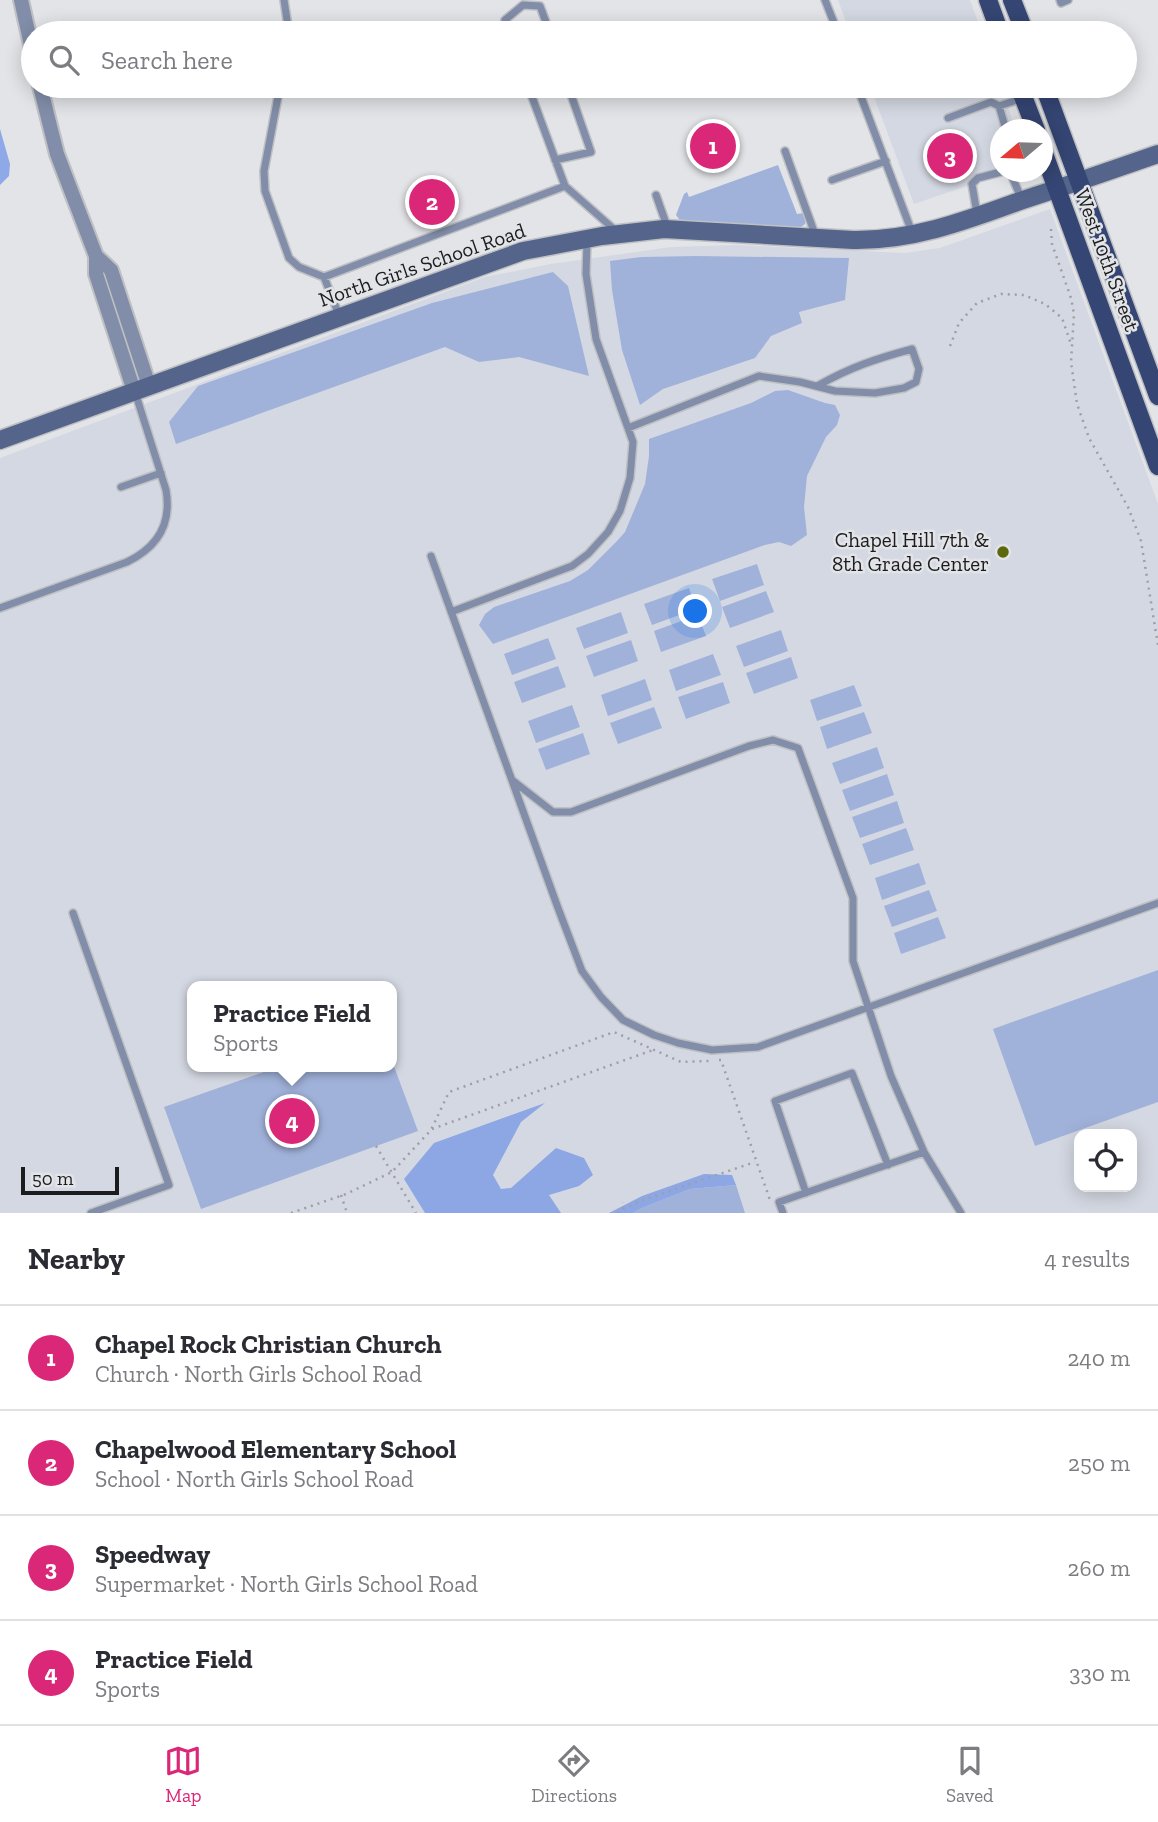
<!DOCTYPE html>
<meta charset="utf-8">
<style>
:root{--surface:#fff;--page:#f7f7f7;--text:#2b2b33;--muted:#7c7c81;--line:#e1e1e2;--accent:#db2777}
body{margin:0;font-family:"Zilla Slab",serif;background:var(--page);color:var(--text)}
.controls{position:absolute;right:21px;bottom:21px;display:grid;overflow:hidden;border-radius:14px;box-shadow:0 4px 18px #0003}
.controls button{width:63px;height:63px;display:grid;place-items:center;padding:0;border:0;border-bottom:2px solid var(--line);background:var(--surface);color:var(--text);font:35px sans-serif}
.compass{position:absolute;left:990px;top:119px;width:63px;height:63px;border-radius:50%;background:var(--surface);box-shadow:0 4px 18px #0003;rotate:251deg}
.scale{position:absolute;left:21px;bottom:18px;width:98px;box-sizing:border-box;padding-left:7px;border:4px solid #1b1c1d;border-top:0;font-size:19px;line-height:24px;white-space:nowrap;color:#1b1c1d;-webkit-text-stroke:5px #e3e4e8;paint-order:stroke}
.you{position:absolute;left:696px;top:612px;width:24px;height:24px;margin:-18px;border:5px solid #fff;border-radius:50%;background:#1a73e8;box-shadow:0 0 0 10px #1a73e833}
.badge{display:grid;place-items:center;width:46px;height:46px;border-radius:50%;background:var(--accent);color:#fff;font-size:23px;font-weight:700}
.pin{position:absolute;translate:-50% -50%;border:4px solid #fff;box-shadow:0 2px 7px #0006}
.popup{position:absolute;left:187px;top:981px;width:210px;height:91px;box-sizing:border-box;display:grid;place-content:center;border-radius:14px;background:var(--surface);filter:drop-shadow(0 2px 5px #0005);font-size:23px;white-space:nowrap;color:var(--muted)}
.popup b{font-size:26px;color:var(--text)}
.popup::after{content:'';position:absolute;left:50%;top:100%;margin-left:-14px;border:14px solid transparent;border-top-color:var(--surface)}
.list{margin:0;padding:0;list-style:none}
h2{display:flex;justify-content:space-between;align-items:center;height:91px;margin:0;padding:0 28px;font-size:30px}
h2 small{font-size:23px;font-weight:400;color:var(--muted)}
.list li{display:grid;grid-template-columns:46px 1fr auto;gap:21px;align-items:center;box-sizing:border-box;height:105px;padding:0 28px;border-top:2px solid var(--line)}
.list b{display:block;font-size:26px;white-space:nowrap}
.list p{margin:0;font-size:23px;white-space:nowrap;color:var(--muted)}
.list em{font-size:23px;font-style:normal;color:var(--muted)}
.icon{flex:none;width:38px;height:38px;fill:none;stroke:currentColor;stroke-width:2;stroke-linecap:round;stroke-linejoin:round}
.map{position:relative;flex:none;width:1158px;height:1213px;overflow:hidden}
.search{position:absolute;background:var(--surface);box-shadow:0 4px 18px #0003;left:21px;right:21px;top:21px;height:77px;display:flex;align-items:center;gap:18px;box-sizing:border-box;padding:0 24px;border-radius:38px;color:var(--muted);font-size:26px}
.sheet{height:511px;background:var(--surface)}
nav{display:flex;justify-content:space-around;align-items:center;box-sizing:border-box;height:98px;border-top:2px solid var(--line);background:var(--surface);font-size:19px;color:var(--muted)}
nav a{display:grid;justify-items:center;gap:4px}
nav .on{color:var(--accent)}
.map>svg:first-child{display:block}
.built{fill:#d4d8e2;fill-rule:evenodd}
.green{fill:#a1b2da}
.forest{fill:#8da6e4}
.water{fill:#8fa8e7}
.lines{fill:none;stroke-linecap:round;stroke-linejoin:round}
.lane-casing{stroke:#bfc0c3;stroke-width:10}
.street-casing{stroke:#bfc0c3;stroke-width:18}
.secondary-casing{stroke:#bfc0c3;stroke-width:21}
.primary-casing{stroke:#bfc0c3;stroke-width:21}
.path{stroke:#9e9fa2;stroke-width:2.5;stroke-dasharray:2 5;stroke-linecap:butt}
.lane{stroke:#828ea9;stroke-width:7}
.street{stroke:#828ea9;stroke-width:14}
.secondary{stroke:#54648b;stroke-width:18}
.primary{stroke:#354674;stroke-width:18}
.poi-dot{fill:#5d680e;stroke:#e3e4e8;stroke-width:2.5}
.labels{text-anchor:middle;stroke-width:5;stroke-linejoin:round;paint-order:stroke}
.street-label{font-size:21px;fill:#1b1c1d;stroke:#e3e4e8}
.poi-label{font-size:21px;fill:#1b1c1d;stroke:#e3e4e8;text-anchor:end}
</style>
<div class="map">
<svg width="1158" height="1213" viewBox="0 0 1158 1213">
<rect width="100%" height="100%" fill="#e3e4e8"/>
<path class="built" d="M838,0H970L982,33H850Z
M870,86H1001L1015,129L1000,130V172H1008L914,204Z
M1050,209L1158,504V1213H0V458L485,277L551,264L671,247L737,245L905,253L940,248ZM192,986H392V1067H192ZM1079,1134H1132V1187H1079Z"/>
<path class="green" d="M778,165L797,214L804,213L806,218L805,224L801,227L783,228L682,223L676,215L684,194L687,192L689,197Z
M696,256L849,258L845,300L799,312L802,323L771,336L755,358L663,389L640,405L622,350L612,290L610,261L641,257Z
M553,272L568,286L589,376L519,357L479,362L445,347L176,444L169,422L198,386L432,303Z
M788,390L825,403L835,405L840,415L837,425L826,437L807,476L804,507L807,535L791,546L779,542L765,545L493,644L479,625L485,614L494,607L570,581L588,570L617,541L625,532L645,484L649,456V439L751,403L775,391Z
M757,564L764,585L720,601L712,579Z
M689,588L696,609L652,625L644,604Z
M766,591L774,612L730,628L722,607Z
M621,612L628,633L584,649L576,628Z
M698,615L706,636L661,652L654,631Z
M781,630L788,651L744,667L736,646Z
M548,638L556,659L512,675L504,654Z
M631,640L638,661L594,677L586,656Z
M713,654L721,675L676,691L669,670Z
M791,657L798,678L754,694L746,673Z
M558,666L566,687L522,703L514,682Z
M645,679L652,700L608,716L601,695Z
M723,682L730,703L686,719L678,697Z
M854,685L862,706L817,721L810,700Z
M572,705L580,727L536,743L528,721Z
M654,707L662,728L618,744L610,723Z
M864,712L872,733L827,749L820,727Z
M583,733L590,754L546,770L538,749Z
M877,747L884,768L840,784L832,763Z
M887,774L894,795L850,811L842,790Z
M897,801L904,823L860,838L852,817Z
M906,828L914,850L870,865L862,844Z
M919,863L926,884L882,900L875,878Z
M929,890L937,911L892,927L884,906Z
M938,917L946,938L901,954L894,933Z
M1158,970V1102L1035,1146L993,1029Z
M392,1061L418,1131L201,1209L164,1107L278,1067H392Z
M736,1185L745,1213H633L642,1208L690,1189Z"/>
<path class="forest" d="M545,1103L521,1122L493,1175L501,1189L511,1188L556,1148L584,1158L593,1175L579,1186L549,1195L561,1213H425L404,1179L434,1143Z
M704,1174L732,1175L736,1185L690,1189L642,1208L633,1213H609L642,1196Z"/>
<path class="water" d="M0,129L10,164L9,176L0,185Z"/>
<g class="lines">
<defs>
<path id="lane" d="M284,0L289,33
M825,0L838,33
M1060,0L1061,3L1068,0
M509,33L505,20L523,5L540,6L550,33
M280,86L264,171L265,191L289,258L299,267L324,277L565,186L616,231
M528,86L565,186
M857,86L913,235
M999,106L1006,130
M948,118L991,102L999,106L1023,98
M785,151L816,237
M555,160L591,152L568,86
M1010,172L1022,200
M832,180L886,161
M656,195L668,229
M977,214L972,184L978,178L1001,172
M324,277L339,315
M628,428L759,376L800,382L835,391L875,393L904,388L916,382L919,369L912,349C875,359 851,367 817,386
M121,487L161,473
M431,556L558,908L582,971L601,997L623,1020L654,1035L678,1043L712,1050L758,1047L1158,903
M0,608L127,562C158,547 172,524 166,490L135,392
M451,612L572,566L588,554L608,532L620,511L630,478L633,442L596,339L586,274L587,241
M512,780L553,812H571L749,746L773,740L798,748L853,898V961L891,1076L924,1152L961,1213
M73,913L169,1185L91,1213
M806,1193L775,1101L852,1073L888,1165
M783,1213L779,1202L924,1152"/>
<path id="street" d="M21,0L33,54
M40,86L57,154L96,256V274L134,391
M96,256L111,270L149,386"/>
<path id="secondary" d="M0,440L523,251L602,236L664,229L853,240C912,241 965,221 1020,201C1066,186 1112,170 1158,154"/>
<path id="primary" d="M988,0L1000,33
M1012,0L1025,33
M1019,86L1036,130
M1044,86L1158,396
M1042,148L1158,466"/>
</defs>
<use href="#lane" class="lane-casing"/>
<use href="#street" class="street-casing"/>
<use href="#secondary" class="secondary-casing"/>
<use href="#primary" class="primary-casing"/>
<path class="path" d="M1051,229L1052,244L1071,298L1074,314L1071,362L1077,404L1089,438L1128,507L1141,541L1158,645
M950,346L959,323L977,303L1001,294L1024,295L1045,304L1062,318L1071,344
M719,1060H721L770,1200
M432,1129L653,1050
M376,1146L416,1213
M341,1195L347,1213
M623,1209L643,1200L755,1162
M291,1213L346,1194L392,1172L431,1130L449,1092L614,1032L681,1062L709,1061
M617,1213L623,1209V1202"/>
<use href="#lane" class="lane"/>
<use href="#street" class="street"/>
<use href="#secondary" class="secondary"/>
<use href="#primary" class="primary"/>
</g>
<circle class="poi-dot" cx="1003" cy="552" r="7"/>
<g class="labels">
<g class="street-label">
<text transform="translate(1107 260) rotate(70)" y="7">West 10th Street</text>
<text transform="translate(422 265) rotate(-19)" y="7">North Girls School Road</text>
</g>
<g class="poi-label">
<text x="989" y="547">Chapel Hill 7th &amp;<tspan x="989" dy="24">8th Grade Center</tspan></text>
</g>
</g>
</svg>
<div class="controls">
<button><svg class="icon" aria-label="locate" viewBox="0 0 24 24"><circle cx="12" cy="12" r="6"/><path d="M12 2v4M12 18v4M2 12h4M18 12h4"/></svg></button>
</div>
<svg class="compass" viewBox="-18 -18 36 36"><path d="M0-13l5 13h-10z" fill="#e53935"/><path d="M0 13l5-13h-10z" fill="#7c7c81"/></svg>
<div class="scale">50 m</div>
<div class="you"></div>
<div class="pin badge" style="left:713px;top:146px">1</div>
<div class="pin badge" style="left:432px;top:202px">2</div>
<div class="pin badge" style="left:950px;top:156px">3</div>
<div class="pin badge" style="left:292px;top:1121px">4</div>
<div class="popup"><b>Practice Field</b>Sports</div>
<div class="search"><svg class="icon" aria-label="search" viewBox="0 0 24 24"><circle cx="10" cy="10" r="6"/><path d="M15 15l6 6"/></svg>Search here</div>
</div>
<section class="sheet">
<h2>Nearby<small>4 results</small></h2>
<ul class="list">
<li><span class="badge">1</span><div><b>Chapel Rock Christian Church</b><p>Church · North Girls School Road</p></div><em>240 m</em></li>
<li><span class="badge">2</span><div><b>Chapelwood Elementary School</b><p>School · North Girls School Road</p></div><em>250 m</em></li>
<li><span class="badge">3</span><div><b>Speedway</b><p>Supermarket · North Girls School Road</p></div><em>260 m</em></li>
<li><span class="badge">4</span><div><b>Practice Field</b><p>Sports</p></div><em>330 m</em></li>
</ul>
</section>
<nav>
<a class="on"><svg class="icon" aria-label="map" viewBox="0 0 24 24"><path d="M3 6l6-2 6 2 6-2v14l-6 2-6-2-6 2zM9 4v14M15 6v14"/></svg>Map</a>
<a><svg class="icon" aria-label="directions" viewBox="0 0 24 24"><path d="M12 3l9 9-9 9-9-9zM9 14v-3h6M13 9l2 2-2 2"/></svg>Directions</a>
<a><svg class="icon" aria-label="saved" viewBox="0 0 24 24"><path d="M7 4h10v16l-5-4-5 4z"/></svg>Saved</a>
</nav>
